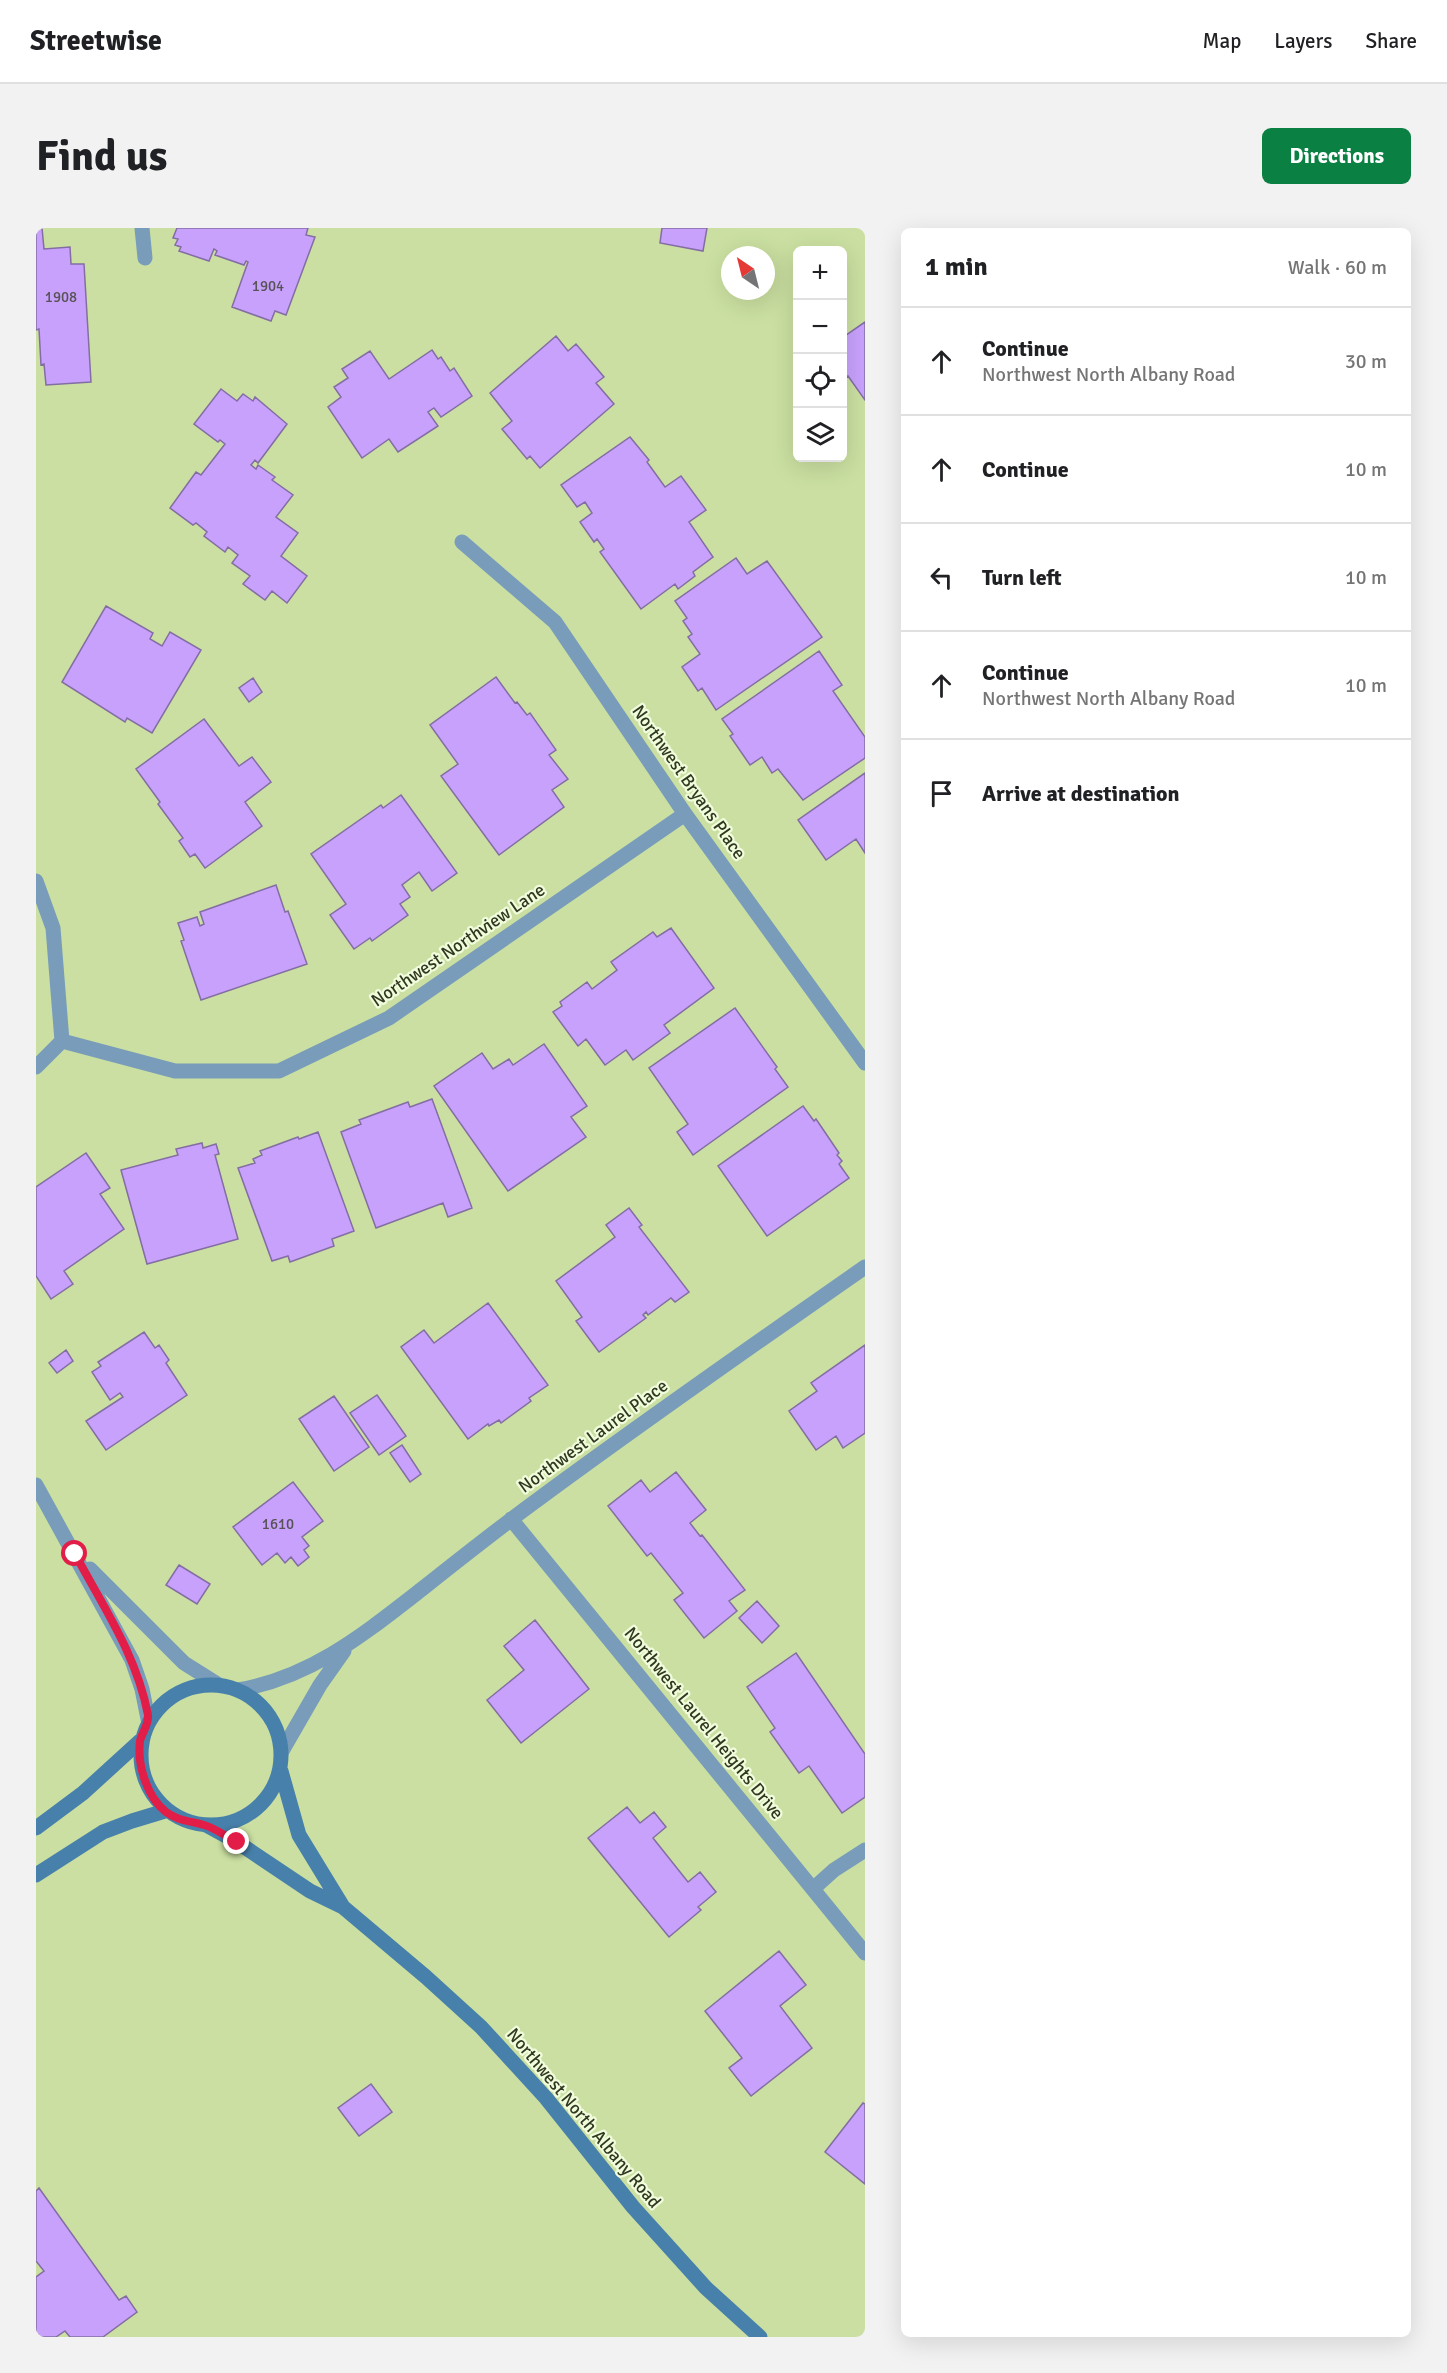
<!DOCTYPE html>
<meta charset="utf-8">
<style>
:root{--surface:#fff;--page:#f2f2f2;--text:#202124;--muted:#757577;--line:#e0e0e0;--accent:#0b8043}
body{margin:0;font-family:Signika,sans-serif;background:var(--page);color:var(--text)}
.controls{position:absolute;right:18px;top:18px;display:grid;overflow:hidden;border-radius:9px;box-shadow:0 6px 24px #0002}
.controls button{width:54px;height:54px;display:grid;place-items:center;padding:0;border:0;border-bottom:2px solid var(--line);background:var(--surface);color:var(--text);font:30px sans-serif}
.compass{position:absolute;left:685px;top:18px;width:54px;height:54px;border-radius:50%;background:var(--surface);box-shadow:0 6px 24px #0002;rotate:325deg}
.stop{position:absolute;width:18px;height:18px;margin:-14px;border:4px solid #e11d48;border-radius:50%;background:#fff}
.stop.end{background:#e11d48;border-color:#fff;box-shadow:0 2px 6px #0008}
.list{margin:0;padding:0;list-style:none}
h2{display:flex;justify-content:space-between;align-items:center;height:78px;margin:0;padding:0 24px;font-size:26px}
h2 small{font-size:20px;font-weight:400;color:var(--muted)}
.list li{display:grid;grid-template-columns:39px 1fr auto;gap:18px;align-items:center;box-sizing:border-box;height:108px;padding:0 24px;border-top:2px solid var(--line)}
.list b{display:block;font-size:22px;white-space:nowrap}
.list p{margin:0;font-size:20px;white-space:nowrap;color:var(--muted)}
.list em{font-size:20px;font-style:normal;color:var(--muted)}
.icon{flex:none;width:33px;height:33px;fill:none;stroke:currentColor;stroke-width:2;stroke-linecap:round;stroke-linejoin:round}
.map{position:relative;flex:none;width:829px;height:2109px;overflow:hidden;border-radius:9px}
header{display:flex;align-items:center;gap:36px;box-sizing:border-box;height:84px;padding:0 30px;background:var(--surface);border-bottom:2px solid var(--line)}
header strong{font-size:28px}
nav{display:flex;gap:33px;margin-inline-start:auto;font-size:21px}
.intro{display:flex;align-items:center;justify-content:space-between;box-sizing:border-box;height:144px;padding:0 36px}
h1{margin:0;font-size:42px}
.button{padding:15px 27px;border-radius:9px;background:var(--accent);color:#fff;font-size:21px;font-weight:700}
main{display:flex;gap:36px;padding:0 36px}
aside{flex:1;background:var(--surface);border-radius:9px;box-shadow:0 6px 24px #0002}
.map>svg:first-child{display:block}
.building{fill:#c8a1fc;stroke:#836da3;stroke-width:1.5}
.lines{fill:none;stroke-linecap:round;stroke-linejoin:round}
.service{stroke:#789cba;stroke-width:15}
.minor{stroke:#789cba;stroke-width:15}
.tertiary{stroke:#789cba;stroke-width:15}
.secondary{stroke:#4780ab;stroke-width:15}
.route{stroke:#e11d48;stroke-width:8}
.labels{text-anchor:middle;stroke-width:4.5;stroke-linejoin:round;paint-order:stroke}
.number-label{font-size:15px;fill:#565256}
.street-label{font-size:18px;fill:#30381f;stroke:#f0fcdc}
</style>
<header>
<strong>Streetwise</strong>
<nav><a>Map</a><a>Layers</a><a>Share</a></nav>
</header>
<div class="intro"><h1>Find us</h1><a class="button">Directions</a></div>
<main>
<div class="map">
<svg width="829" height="2109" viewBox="0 0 829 2109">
<rect width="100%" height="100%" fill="#cadfa1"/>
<path class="building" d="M0,0H6L8,21L34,19L35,36H48L55,154L10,157L8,136L5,137L3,101L0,102Z
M141,0H272L270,7L279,9L250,87L239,83L235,93L196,79L212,34L210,33L208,37L179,27L181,23L178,21L173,33L143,23L145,19L139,17L142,11L137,10Z
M626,0H671L667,23L624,15Z
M829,94V172L812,148L806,151V110Z
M520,108L532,123L540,116L568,149L560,155L578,176L504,240L494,228L491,231L466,201L476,193L454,165Z
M396,122L402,131L405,129L414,143L418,140L436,168L405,189L398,180L392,184L402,198L362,224L353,211L326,230L292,179L305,169L298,159L312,150L306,141L334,123L353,151Z
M185,161L201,173L207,166L217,173L219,169L251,196L222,235L219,232L215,237L220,241L222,237L239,249L236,252L257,267L240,289L262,305L245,328L271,348L251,375L236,363L229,372L207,356L214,348L196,335L202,327L192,319L189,324L168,308L171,304L160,295L157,297L134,280L160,244L165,247L189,216L184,212L182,214L158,196Z
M594,209L613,232L611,234L629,259L645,248L670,282L653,294L677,329L657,344L659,348L642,361L639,356L605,381L564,324L568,321L561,311L558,314L544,294L556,285L549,274L541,279L525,257Z
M700,330L711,346L731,333L786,409L680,482L666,460L662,463L646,439L664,426L652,409L656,406L647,393L651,390L639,373Z
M70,378L117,405L114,411L126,418L134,404L165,422L116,505L91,490L89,494L26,454Z
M783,423L806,457L797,463L829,509V530L767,572L742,541L736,545L726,529L714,537L694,508L697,506L686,491Z
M460,449L479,475L481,474L491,487L494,485L520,522L513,527L532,551L516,562L528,579L463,627L405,548L422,536L394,497Z
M217,450L226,464L213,474L203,460Z
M168,491L203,538L216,529L235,554L209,574L226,598L169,640L159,626L154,629L143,613L147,610L122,576L124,574L100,541Z
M829,545V625L820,611L790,632L762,592Z
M365,567L421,645L396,663L383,644L366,657L374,669L364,676L372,687L336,713L334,710L318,721L294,687L310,676L275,626L345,577L347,580Z
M240,657L249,684L252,683L271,736L165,772L145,713L148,712L142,695L161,689L164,698L168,696L164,684Z
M635,700L678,760L628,797L634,805L597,832L590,822L569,837L550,811L542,818L517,784L526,778L524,774L551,754L556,761L581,742L575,734L617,704L621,709Z
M699,780L741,839L739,841L752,859L657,927L641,904L652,896L613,840Z
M508,816L551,878L535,889L550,909L472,963L398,858L446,825L457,841L473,831L477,837Z
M396,871L436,980L412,989L407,975L340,1000L305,904L325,896L323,892L372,874L374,879Z
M767,878L778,893L780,891L803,925L801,927L806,933L803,936L813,950L731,1008L682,938Z
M282,904L318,1003L296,1011L298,1018L254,1034L252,1028L236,1033L202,940L219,935L217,931L226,927L224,923L262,909L263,911Z
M166,915L167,920L180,916L183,926L179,927L202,1011L111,1036L85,942L142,927L140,921Z
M50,925L74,960L64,966L88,1001L28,1043L37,1056L15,1071L0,1048V959Z
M593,980L606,997L603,999L653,1064L639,1074L635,1070L612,1087L610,1084L607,1087L610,1090L563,1124L540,1093L546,1089L520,1053L579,1009L570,997Z
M452,1075L512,1157L493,1170L495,1173L465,1195L463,1192L453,1198L452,1196L432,1211L365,1119L388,1102L398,1115Z
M108,1104L119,1120L123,1117L133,1132L130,1135L151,1167L70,1222L50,1193L87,1169L84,1165L74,1172L56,1144L65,1138L62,1134Z
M829,1117V1205L807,1220L800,1208L780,1222L753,1183L781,1163L775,1155Z
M30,1122L37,1133L21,1145L13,1135Z
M341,1167L370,1208L343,1227L314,1185Z
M298,1168L333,1219L298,1243L263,1191Z
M366,1217L385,1246L374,1254L354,1225Z
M640,1244L670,1282L654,1295L664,1308L666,1307L709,1362L693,1373L701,1383L668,1410L638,1372L647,1365L615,1325L611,1328L572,1278L605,1252L614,1264Z
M257,1254L287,1293L266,1309L273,1318L268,1322L273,1329L262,1338L255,1329L249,1335L241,1325L226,1337L197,1299Z
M143,1337L174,1356L161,1376L130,1357Z
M721,1373L743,1398L726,1415L703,1390Z
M499,1392L553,1461L485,1515L451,1472L488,1442L468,1418Z
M760,1425L829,1526V1569L806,1585L773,1538L763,1545L734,1504L739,1500L711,1459Z
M591,1579L604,1595L618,1584L630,1599L617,1610L652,1654L664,1644L680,1664L662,1679L665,1682L633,1709L552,1610Z
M743,1723L770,1757L744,1778L776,1820L715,1868L693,1840L706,1830L669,1783Z
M335,1856L356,1884L323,1908L302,1880Z
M827,1875L829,1876V1956L789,1924Z
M3,1960L83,2072L90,2068L101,2084L67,2109H34L29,2103L20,2109H0V2049L8,2043L0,2033V1963Z"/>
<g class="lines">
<path class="service" d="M106,0L109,30"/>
<path class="minor" d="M426,314L519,394L649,586L829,835
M0,653L17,700L26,813
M0,839L26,813L139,843H243L353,790L649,586
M475,1291L829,1725
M202,1462C276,1449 328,1406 386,1361C425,1330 464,1299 504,1270C611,1191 720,1115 829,1039
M246,1523L284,1457L308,1423
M778,1660L798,1642L829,1622"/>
<path class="tertiary" d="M0,1257L96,1432L106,1461L112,1491
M54,1341L148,1435L183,1457"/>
<path class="secondary" d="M105 1527a70 70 0 1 1 140 0a70 70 0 1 1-140 0Z
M245,1543L263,1607L307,1679
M170,1597L201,1614L274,1663L307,1679L390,1749L445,1799L510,1870L597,1979L670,2060L724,2109
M0,1600L47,1565L104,1513
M0,1647L67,1604L96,1593L129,1583"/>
</g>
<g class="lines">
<path class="route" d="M39,1326C67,1378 101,1428 112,1487C113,1497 106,1504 104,1513C101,1537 111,1569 130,1584C142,1593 155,1593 168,1597C179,1600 191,1609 201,1614"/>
</g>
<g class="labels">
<g class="number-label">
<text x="232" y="63">1904</text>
<text x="25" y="74">1908</text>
<text x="242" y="1301">1610</text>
</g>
<g class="street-label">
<text transform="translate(653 554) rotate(55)" y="6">Northwest Bryans Place</text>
<text transform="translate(422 717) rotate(-34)" y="6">Northwest Northview Lane</text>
<text transform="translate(557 1208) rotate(-36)" y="6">Northwest Laurel Place</text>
<text transform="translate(668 1495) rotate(51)" y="6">Northwest Laurel Heights Drive</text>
<text transform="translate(548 1890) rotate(50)" y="6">Northwest North Albany Road</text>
</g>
</g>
</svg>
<div class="controls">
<button>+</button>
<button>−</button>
<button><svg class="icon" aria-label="locate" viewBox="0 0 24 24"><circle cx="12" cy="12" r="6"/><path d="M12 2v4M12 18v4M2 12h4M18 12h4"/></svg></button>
<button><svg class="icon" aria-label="layers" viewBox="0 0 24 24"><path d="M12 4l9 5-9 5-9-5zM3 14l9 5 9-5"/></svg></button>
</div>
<svg class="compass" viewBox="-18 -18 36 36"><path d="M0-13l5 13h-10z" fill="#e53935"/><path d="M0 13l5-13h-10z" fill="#757577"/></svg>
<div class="stop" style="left:39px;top:1326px"></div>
<div class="stop end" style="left:201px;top:1614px"></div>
</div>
<aside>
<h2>1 min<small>Walk · 60 m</small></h2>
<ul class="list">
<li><svg class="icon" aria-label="ahead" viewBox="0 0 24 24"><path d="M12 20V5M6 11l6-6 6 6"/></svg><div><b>Continue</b><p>Northwest North Albany Road</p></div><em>30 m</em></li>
<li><svg class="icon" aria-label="ahead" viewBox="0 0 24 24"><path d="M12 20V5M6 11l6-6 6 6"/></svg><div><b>Continue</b></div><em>10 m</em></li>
<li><svg class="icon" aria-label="left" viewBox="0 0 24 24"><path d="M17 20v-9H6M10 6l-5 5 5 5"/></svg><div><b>Turn left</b></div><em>10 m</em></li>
<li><svg class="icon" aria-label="ahead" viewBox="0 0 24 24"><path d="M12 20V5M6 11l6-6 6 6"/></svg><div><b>Continue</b><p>Northwest North Albany Road</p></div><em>10 m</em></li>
<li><svg class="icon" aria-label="arrive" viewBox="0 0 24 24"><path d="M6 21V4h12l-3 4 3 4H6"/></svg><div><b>Arrive at destination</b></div></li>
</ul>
</aside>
</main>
